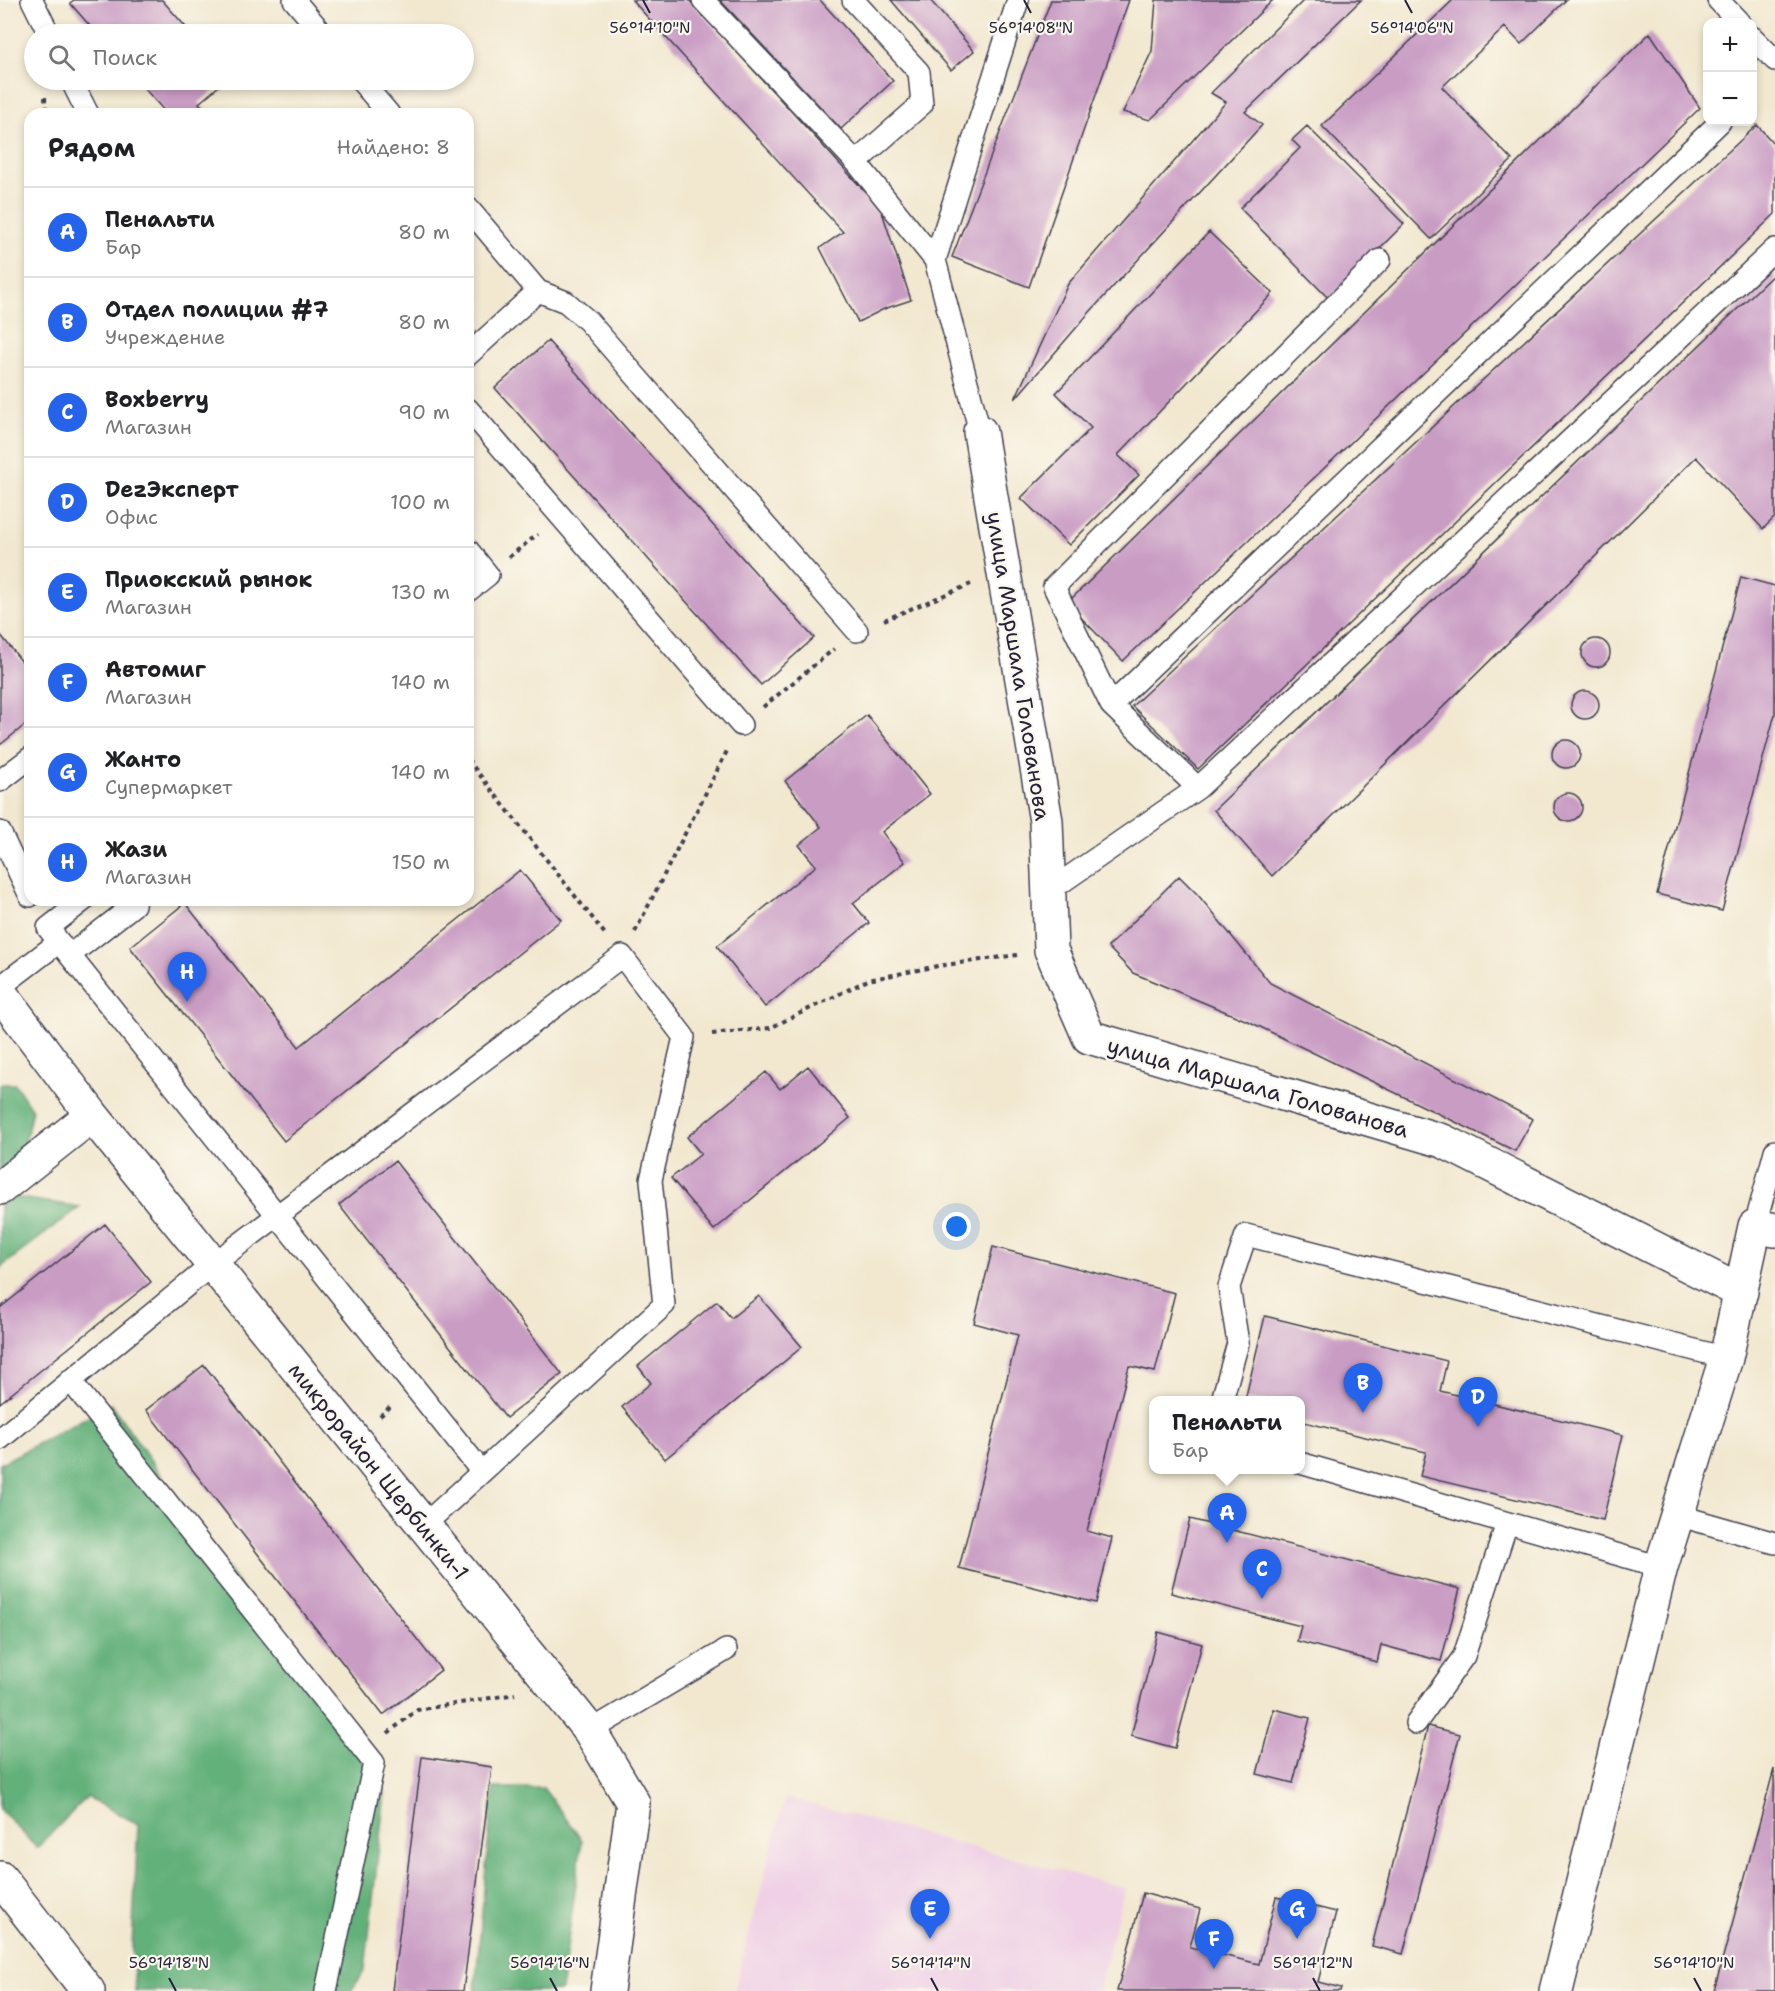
<!DOCTYPE html>
<html lang="ru">
<meta charset="utf-8">
<style>
:root{--surface:#fff;--page:#f6f6f6;--text:#202124;--muted:#757577;--line:#e0e0e0;--accent:#2563eb}
body{margin:0;font-family:"Shantell Sans",sans-serif;background:var(--page);color:var(--text)}
.controls{position:absolute;right:18px;top:18px;display:grid;overflow:hidden;border-radius:12px;box-shadow:0 3px 9px #0003}
.controls button{width:54px;height:54px;display:grid;place-items:center;padding:0;border:0;border-bottom:2px solid var(--line);background:var(--surface);color:var(--text);font:30px sans-serif}
.you{position:absolute;left:957px;top:1227px;width:21px;height:21px;margin:-15px;border:4px solid #fff;border-radius:50%;background:#1a73e8;box-shadow:0 0 0 9px #1a73e833}
.badge{display:grid;place-items:center;width:39px;height:39px;border-radius:50%;background:var(--accent);color:#fff;font-size:20px;font-weight:700}
.pin{position:absolute;translate:-50% -50px;filter:drop-shadow(0 2px 3px #0008)}
.pin::after{content:'';position:absolute;top:32px;width:21px;height:18px;background:inherit;clip-path:polygon(0 0,100% 0,50% 100%)}
.popup{position:absolute;left:1149px;top:1396px;width:156px;height:78px;box-sizing:border-box;display:grid;place-content:center;border-radius:12px;background:var(--surface);filter:drop-shadow(0 2px 4px #0005);font-size:20px;white-space:nowrap;color:var(--muted)}
.popup b{font-size:22px;color:var(--text)}
.popup::after{content:'';position:absolute;left:50%;top:100%;margin-left:-12px;border:12px solid transparent;border-top-color:var(--surface)}
.list{margin:0;padding:0;list-style:none}
h2{display:flex;justify-content:space-between;align-items:center;height:78px;margin:0;padding:0 24px;font-size:26px}
h2 small{font-size:20px;font-weight:400;color:var(--muted)}
.list li{display:grid;grid-template-columns:39px 1fr auto;gap:18px;align-items:center;box-sizing:border-box;height:90px;padding:0 24px;border-top:2px solid var(--line)}
.list b{display:block;font-size:22px;white-space:nowrap}
.list p{margin:0;font-size:20px;white-space:nowrap;color:var(--muted)}
.list em{font-size:20px;font-style:normal;color:var(--muted)}
.icon{flex:none;width:33px;height:33px;fill:none;stroke:currentColor;stroke-width:2;stroke-linecap:round;stroke-linejoin:round}
.map{position:relative;flex:none;width:1775px;height:1991px;overflow:hidden}
.search{position:absolute;background:var(--surface);box-shadow:0 3px 9px #0003;left:24px;top:24px;width:450px;height:66px;display:flex;align-items:center;gap:15px;box-sizing:border-box;padding:0 21px;border-radius:33px;color:var(--muted);font-size:22px}
.panel{position:absolute;background:var(--surface);box-shadow:0 3px 9px #0003;left:24px;top:108px;width:450px;height:798px;border-radius:18px}
.map>svg:first-child{display:block}
.built{fill:#efd0e6}
.forest{fill:#64b17a;stroke:#436a5a;stroke-width:1.5}
.building{fill:#c99cc4}
.lines{fill:none;stroke-linecap:round;stroke-linejoin:round}
.service-casing{stroke:#414051;stroke-width:24}
.minor-casing{stroke:#414051;stroke-width:36}
.path{stroke:#414051;stroke-width:4;stroke-dasharray:4.5 4.5;stroke-linecap:butt}
.service{stroke:#fff;stroke-width:21}
.minor{stroke:#fff;stroke-width:33}
.ticks{fill:none;stroke:#22223b;stroke-width:2}
.labels{text-anchor:middle;stroke-width:4.5;stroke-linejoin:round;paint-order:stroke}
.street-label{font-size:22px;fill:#22223b;stroke:#fbf7ec}
.ticks-label{font-size:15px;text-anchor:middle;fill:#22223b;stroke:#fbf7ec;stroke-width:4.5;stroke-linejoin:round;paint-order:stroke}
</style>
<div class="map">
<svg width="1775" height="1991" viewBox="0 0 1775 1991">
<rect width="100%" height="100%" fill="#fbf7ec"/>
<filter id="ink" filterUnits="userSpaceOnUse"><feTurbulence type="fractalNoise" baseFrequency=".0167" numOctaves="2"/><feDisplacementMap in="SourceGraphic" scale="12" xChannelSelector="R" yChannelSelector="G"/><feConvolveMatrix kernelMatrix="1 2 1 2 8 2 1 2 1" color-interpolation-filters="sRGB"/></filter>
<filter id="wash" filterUnits="userSpaceOnUse"><feTurbulence type="fractalNoise" baseFrequency=".008" numOctaves="4" result="noise"/><feDisplacementMap in="SourceGraphic" scale="24" xChannelSelector="R" yChannelSelector="G"/><feGaussianBlur stdDeviation="1.35" result="paint"/><feColorMatrix in="noise" values="0 0 0 0 0 0 0 0 0 0 0 0 0 0 0 0 0 1.4 0 .05"/><feComposite in="paint" operator="in"/></filter>
<g filter="url(#wash)">
<rect width="100%" height="100%" fill="#f2e8d0"/>
<path class="built" d="M785,1797L1125,1888L1098,1991H734Z"/>
<path class="forest" d="M0,1084H15L32,1110L14,1197L80,1207L0,1268Z
M111,1404L385,1792L365,1970L351,1991H135L132,1947L138,1824L87,1797L37,1848L0,1809V1464Z
M493,1788H543L582,1840L561,1991H475Z"/>
<g id="blocks">
<path class="building" d="M74,0H162L192,34H97L70,3Z
M632,0H689L881,209L911,300L884,309L858,322L820,248L843,232Z
M720,0H820L893,81L841,129Z
M891,0H930L974,51L951,70Z
M1051,0H1129L1029,287L952,257Z
M1156,0H1273L1150,120L1123,112L1152,51Z
M1304,0H1361L1245,112L1262,125L1089,313L1015,399L1068,284L1226,102L1211,93Z
M1453,0H1566L1521,44L1505,27L1442,87L1512,160L1431,239L1322,126Z
M1650,33L1700,108L1123,661L1067,603Z
M137,80H226L199,103L209,114H167Z
M1757,125L1775,145V214L1198,769L1132,706Z
M1307,126L1404,224L1329,299L1240,208L1300,148L1292,140Z
M1209,232L1273,293L1118,455L1139,475L1069,545L1021,498L1091,428L1056,393Z
M1775,273V517L1763,529L1696,457L1272,876L1214,810Z
M548,341L814,638L761,685L495,388Z
M1741,577L1775,586V714L1722,911L1657,894Z
M0,634L30,672V721L0,745Z
M1582 653a14 14 0 1 1 28 0a14 14 0 1 1-28 0Z
M1571 705a14 14 0 1 1 28 0a14 14 0 1 1-28 0Z
M867,715L930,794L882,832L905,862L853,903L869,923L765,1007L717,946L816,866L799,845L821,827L785,781Z
M1552 754a14 14 0 1 1 28 0a14 14 0 1 1-28 0Z
M1554 807a14 14 0 1 1 28 0a14 14 0 1 1-28 0Z
M520,870L561,920L284,1141L130,947L185,903L299,1047Z
M1179,876L1198,895L1270,983L1533,1119L1515,1151L1250,1022L1133,973L1108,947Z
M808,1066L850,1118L714,1230L671,1178L701,1154L687,1137L766,1072L780,1089Z
M395,1161L562,1374L506,1418L339,1205Z
M105,1224L151,1282L0,1403V1308Z
M993,1247L1175,1293L1155,1372L1129,1366L1087,1531L1112,1538L1096,1603L959,1568L1018,1335L974,1323Z
M759,1296L802,1347L665,1459L622,1407L651,1383L638,1366L717,1301L731,1318Z
M1265,1316L1447,1361L1440,1391L1623,1435L1603,1520L1420,1476L1426,1452L1300,1421V1400H1245Z
M204,1365L441,1670L383,1715L146,1410Z
M1190,1519L1460,1589L1441,1661L1381,1645L1377,1662L1297,1641L1301,1626L1171,1593Z
M1158,1632L1202,1644L1175,1748L1131,1736Z
M1274,1709L1310,1718L1293,1783L1257,1774Z
M1428,1726L1460,1734L1403,1954L1372,1946Z
M422,1757L492,1767L463,1991H392Z
M1774,1769L1775,1991H1714Z
M1143,1893L1200,1909L1190,1947L1259,1964L1276,1897L1336,1912L1318,1982L1341,1988L1340,1991H1117Z"/>
</g>
</g>
<g filter="url(#ink)">
<use href="#blocks" fill-opacity="0" stroke="#414051" stroke-width="1.5"/>
<g class="lines">
<defs>
<path id="service" d="M32,0L49,34
M294,0L323,34
M703,0L856,162
M853,0L919,72L922,104L856,162L935,260
M1718,0L1739,22
M1752,37L1775,60
M71,80L88,114
M360,80L389,114
M468,208L538,291
M468,355L538,291L566,302L588,321L857,631
M468,409L741,725
M980,432L935,260L1018,0
M468,550L488,575L468,591
M1111,705L1054,587L1380,260
M0,781L30,758
M1198,788L1111,705L1720,122
M0,832L30,896
M1049,891L1198,788L1775,249
M59,942L48,928L84,900
M70,955L134,905L135,900
M0,987L59,942L482,1472
M1755,1226L1775,1151
M70,1380L374,1763L326,1991
M1222,1400L1238,1343L1229,1287L1246,1235L1726,1358
M0,1439L213,1264L622,956L684,1037L651,1180L664,1305L423,1526
M1300,1463L1661,1567
M1677,1515L1775,1543
M1416,1723L1464,1656L1507,1523
M590,1731L726,1650"/>
<path id="minor" d="M980,432L1046,821L1051,950L1089,1037L1443,1141L1741,1292
M0,993L92,1115L590,1731L633,1803L607,1991
M0,1188L92,1115
M0,1878L88,1991
M1556,1991L1661,1567L1726,1358L1755,1226L1775,1230"/>
</defs>
<use href="#service" class="service-casing"/>
<use href="#minor" class="minor-casing"/>
<path class="path" d="M45,97L46,114
M509,557L538,534
M884,620L971,584
M763,707L834,649
M468,760L605,934
M635,932L728,749
M712,1034L770,1028L868,980L938,966L1017,955
M380,1416L392,1405
M388,1733L417,1710L515,1694"/>
<use href="#service" class="service"/>
<use href="#minor" class="minor"/>
</g>
</g>
<path class="ticks" d="M643,0L650,13M1024,0L1031,13M1405,0L1412,13M169,1978L176,1991M550,1978L557,1991M931,1978L938,1991M1313,1978L1320,1991M1694,1978L1701,1991"/>
<g class="labels">
<g class="street-label">
<text transform="translate(1019 666) rotate(81)" y="8">улица Маршала Голованова</text>
<text transform="translate(1258 1087) rotate(16)" y="8">улица Маршала Голованова</text>
<text transform="translate(379 1471) rotate(51)" y="8">микрорайон Щербинки-1</text>
</g>
</g>
<g class="ticks-label">
<text x="650" y="33">56°14'10"N</text>
<text x="1031" y="33">56°14'08"N</text>
<text x="1412" y="33">56°14'06"N</text>
<text x="169" y="1968">56°14'18"N</text>
<text x="550" y="1968">56°14'16"N</text>
<text x="931" y="1968">56°14'14"N</text>
<text x="1313" y="1968">56°14'12"N</text>
<text x="1694" y="1968">56°14'10"N</text>
</g>
</svg>
<div class="controls">
<button>+</button>
<button>−</button>
</div>
<div class="you"></div>
<div class="pin badge" style="left:1227px;top:1543px">A</div>
<div class="popup"><b>Пенальти</b>Бар</div>
<div class="pin badge" style="left:1363px;top:1413px">B</div>
<div class="pin badge" style="left:1262px;top:1599px">C</div>
<div class="pin badge" style="left:1478px;top:1427px">D</div>
<div class="pin badge" style="left:930px;top:1939px">E</div>
<div class="pin badge" style="left:1214px;top:1969px">F</div>
<div class="pin badge" style="left:1297px;top:1939px">G</div>
<div class="pin badge" style="left:187px;top:1002px">H</div>
<div class="search"><svg class="icon" aria-label="search" viewBox="0 0 24 24"><circle cx="10" cy="10" r="6"/><path d="M15 15l6 6"/></svg>Поиск</div>
<section class="panel">
<h2>Рядом<small>Найдено: 8</small></h2>
<ul class="list">
<li><span class="badge">A</span><div><b>Пенальти</b><p>Бар</p></div><em>80 m</em></li>
<li><span class="badge">B</span><div><b>Отдел полиции #7</b><p>Учреждение</p></div><em>80 m</em></li>
<li><span class="badge">C</span><div><b>Boxberry</b><p>Магазин</p></div><em>90 m</em></li>
<li><span class="badge">D</span><div><b>DezЭксперт</b><p>Офис</p></div><em>100 m</em></li>
<li><span class="badge">E</span><div><b>Приокский рынок</b><p>Магазин</p></div><em>130 m</em></li>
<li><span class="badge">F</span><div><b>Автомиг</b><p>Магазин</p></div><em>140 m</em></li>
<li><span class="badge">G</span><div><b>Жанто</b><p>Супермаркет</p></div><em>140 m</em></li>
<li><span class="badge">H</span><div><b>Жази</b><p>Магазин</p></div><em>150 m</em></li>
</ul>
</section>
</div>
